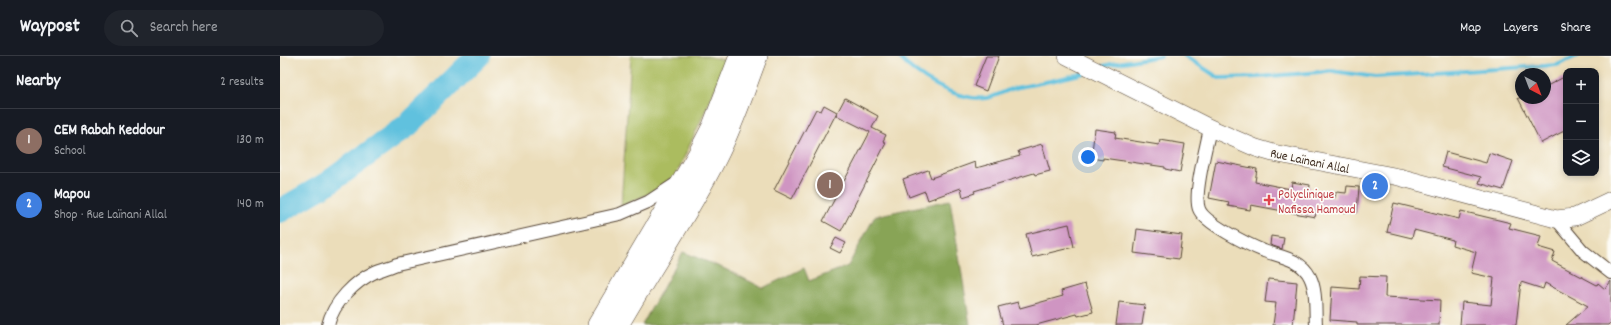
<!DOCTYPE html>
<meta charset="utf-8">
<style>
:root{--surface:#171b24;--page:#20242c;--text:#f1f3f6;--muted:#9ea1a6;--line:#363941;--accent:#1f6fb2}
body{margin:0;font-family:Dekko,sans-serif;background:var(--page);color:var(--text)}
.controls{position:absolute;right:12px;top:12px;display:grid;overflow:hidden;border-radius:8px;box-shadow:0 2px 6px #0003}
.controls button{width:36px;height:36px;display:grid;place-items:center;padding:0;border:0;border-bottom:1px solid var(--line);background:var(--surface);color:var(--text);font:20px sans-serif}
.compass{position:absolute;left:1235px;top:12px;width:36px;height:36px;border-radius:50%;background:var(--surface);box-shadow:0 2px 6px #0003;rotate:138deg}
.you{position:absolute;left:808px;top:101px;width:14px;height:14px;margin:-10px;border:3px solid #fff;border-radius:50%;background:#1a73e8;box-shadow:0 0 0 6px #1a73e833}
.badge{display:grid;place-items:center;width:26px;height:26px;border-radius:50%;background:var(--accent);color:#fff;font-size:13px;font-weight:700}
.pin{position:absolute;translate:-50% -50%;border:2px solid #fff;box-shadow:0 1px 4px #0006}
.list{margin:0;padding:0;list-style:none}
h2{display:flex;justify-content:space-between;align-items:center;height:52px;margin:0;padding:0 16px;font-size:17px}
h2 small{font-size:13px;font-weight:400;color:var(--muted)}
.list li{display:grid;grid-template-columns:26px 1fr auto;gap:12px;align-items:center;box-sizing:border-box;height:64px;padding:0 16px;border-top:1px solid var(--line)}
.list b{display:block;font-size:15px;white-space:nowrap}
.list p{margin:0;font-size:13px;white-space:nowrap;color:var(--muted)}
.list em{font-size:13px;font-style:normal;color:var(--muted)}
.icon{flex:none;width:22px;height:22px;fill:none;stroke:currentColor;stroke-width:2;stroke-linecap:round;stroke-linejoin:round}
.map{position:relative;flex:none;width:1331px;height:269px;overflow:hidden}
header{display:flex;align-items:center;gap:24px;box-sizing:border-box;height:56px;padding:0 20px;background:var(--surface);border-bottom:1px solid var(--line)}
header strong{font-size:19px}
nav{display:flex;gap:22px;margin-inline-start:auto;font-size:14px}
.search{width:280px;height:36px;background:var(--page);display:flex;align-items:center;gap:10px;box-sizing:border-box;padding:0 14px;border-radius:22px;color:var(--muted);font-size:15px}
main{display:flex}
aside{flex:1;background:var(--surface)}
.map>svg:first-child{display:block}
.green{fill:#abbc5f;stroke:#73733e}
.forest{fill:#88a456;stroke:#62673a}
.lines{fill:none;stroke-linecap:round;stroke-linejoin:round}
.stream{stroke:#60c1de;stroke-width:4}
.river{stroke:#60c1de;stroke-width:24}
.building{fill:#cf95c2}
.minor-casing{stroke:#554535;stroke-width:14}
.secondary-casing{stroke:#554535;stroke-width:18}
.trunk-casing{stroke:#554535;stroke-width:22}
.minor{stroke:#fff;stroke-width:12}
.secondary{stroke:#fff;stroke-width:17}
.trunk{stroke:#fff;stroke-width:21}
.health-dot{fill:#e0444e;stroke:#fdfcf7;stroke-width:1.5}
.labels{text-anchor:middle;stroke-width:3.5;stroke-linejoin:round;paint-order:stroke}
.street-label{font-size:13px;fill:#3b2a1e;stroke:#fdfcf7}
.health-label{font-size:13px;fill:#be3a42;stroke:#fdfcf7;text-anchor:start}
</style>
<header>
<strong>Waypost</strong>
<div class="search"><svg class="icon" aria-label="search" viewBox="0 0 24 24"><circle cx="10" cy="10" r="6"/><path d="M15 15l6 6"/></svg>Search here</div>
<nav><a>Map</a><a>Layers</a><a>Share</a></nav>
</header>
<main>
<aside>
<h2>Nearby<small>2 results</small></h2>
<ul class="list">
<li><span class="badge" style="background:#8d6e63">1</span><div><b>CEM Rabah Keddour</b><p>School</p></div><em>130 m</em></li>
<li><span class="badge" style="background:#3f7fe0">2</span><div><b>Mapou</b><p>Shop · Rue Laïnani Allal</p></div><em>140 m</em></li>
</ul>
</aside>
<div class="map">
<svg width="1331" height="269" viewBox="0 0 1331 269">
<rect width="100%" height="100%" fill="#fdfcf7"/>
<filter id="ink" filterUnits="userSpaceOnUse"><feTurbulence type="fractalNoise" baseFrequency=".025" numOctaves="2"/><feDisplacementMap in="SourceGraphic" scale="8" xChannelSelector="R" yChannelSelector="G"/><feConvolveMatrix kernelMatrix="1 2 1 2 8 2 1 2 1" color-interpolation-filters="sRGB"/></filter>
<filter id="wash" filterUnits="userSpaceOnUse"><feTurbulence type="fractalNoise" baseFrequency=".012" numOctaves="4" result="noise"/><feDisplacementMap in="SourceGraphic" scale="16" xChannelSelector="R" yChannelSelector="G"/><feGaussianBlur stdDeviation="0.9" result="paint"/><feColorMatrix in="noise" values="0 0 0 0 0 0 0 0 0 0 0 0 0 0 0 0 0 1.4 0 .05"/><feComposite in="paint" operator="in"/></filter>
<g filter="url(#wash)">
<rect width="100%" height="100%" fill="#ebddba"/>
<path class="green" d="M351,0H427L448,5L396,119L370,137L341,150Z"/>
<path class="forest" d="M670,144L690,269H362L403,196L445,213L483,232L524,212L529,225L568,210L595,160Z"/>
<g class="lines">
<path class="stream" d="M618,0C637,21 676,45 706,42C716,41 726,34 735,32C760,27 783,23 807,16
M905,0L939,22L979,21L1052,15L1095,21L1277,9L1297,0
M821,11L831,8L881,0"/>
<path class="river" d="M0,155L48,127L128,69L198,0"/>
</g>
<g id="blocks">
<path class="building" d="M706,0H719L706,35L694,30Z
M1286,20V74L1261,87L1238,42H1265V31Z
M565,42L598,60L592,72L606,79L603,85L606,87L561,175L543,165L590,76L556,59Z
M544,49L557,56L512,143L494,134L536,53L541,55Z
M815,73L836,76L835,82L879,89L880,84L905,88L900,116L885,113V111L823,102V104L811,102Z
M762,88L770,115L755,119L754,117L694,135L695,137L683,141L681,132L648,144L645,135L629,141L623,123L648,114L651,122L695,106L696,112L740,100L738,95Z
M1166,96L1206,107L1209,97L1233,105L1223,134L1199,127L1201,121L1162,111Z
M936,105L977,113L975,126L1011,133L1012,126L1030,129L1029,136L1055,142L1056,136L1066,137L1067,130L1079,131L1077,157L1037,154L1035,161L971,149L970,154L948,150L949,146L929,142Z
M1114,147L1179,163L1181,155L1231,167L1229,172L1261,180L1258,191L1275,196L1272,205L1317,229L1318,227L1325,233L1331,225V266L1328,269H1286L1308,250L1265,227L1263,233L1241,226L1236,269H1180L1182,246L1211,249L1214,222L1191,217L1196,196L1172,189L1173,184L1134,174L1132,182L1107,176Z
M789,168L794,191L752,201L746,178Z
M857,173L902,179L899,203L854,197Z
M991,180L1004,182L1002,193L990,189Z
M556,182L566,187L560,197L550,192Z
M1080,220L1106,221L1105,241L1160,244L1159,269H1077V266L1050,264L1052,231L1079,233Z
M988,223L1017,226L1013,269H993L996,247L985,246Z
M805,228L813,256L798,260L797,258L756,269H723L718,251L738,246L740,252L783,240L781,235Z
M839,246L865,249L862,269H836Z"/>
</g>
</g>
<g filter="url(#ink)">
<use href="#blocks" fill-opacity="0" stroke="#554535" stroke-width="1"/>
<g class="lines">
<defs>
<path id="minor" d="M930,72C927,89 913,138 919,153C924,167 969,189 984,195C1001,201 1021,203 1030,221C1037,235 1035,254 1036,269
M1276,163L1303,195L1331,217
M48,269C53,247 75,225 95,216C102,213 110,211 117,208L340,158L368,146L397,127"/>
<path id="secondary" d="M787,0L930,72L976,92L993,97L1119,121L1276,163L1295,161L1331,144"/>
<path id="trunk" d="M318,269L418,99L433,70L460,0
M338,269C370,213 407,159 436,102C453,69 464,34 477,0"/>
</defs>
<use href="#minor" class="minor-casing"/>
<use href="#secondary" class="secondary-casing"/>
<use href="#trunk" class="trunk-casing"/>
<use href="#minor" class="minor"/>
<use href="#secondary" class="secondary"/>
<use href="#trunk" class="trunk"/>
</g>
</g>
<path class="health-dot" d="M987 138h4v4h4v4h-4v4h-4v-4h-4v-4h4z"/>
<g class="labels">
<g class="street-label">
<text transform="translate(1030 104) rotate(12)" y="5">Rue Laïnani Allal</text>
</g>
<g class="health-label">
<text x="998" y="142">Polyclinique<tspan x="998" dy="15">Nafissa Hamoud</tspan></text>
</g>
</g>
</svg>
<div class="controls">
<button>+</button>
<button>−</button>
<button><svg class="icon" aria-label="layers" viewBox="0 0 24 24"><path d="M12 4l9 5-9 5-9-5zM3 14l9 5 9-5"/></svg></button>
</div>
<svg class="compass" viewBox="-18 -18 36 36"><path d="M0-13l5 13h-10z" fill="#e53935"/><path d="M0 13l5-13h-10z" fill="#9ea1a6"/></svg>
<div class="you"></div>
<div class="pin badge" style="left:550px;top:129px;background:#8d6e63">1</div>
<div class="pin badge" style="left:1095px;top:130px;background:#3f7fe0">2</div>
</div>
</main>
